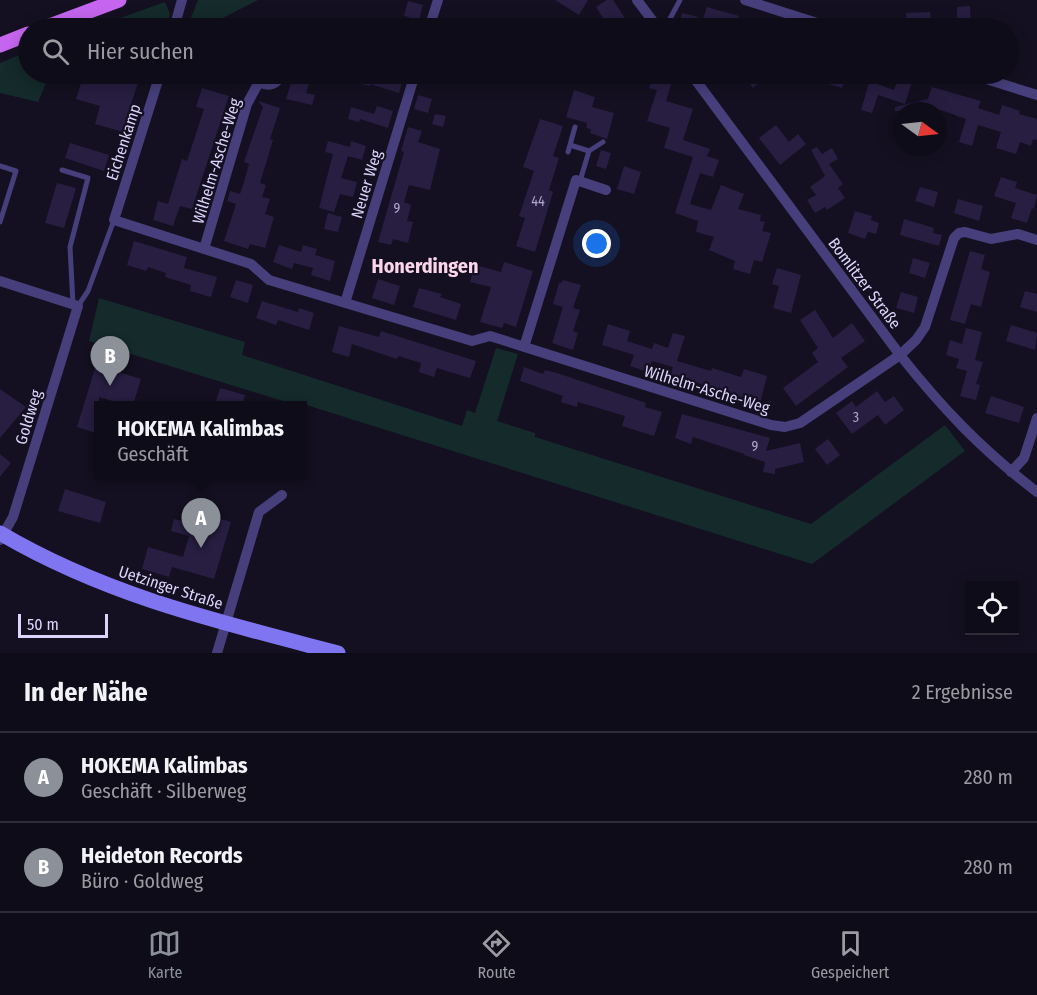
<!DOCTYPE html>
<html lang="de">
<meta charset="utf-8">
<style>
:root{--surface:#0f0c19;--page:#181522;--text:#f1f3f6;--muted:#9b9ba2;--line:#2f2c38;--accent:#8c9099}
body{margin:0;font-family:"Fira Sans Condensed",sans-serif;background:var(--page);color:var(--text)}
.controls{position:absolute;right:18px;bottom:18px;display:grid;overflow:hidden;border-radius:0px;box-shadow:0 3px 15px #0003}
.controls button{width:54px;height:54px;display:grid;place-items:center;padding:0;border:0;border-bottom:2px solid var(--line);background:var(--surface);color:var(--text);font:30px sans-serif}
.compass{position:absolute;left:893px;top:102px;width:54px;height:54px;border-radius:50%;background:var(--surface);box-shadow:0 3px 15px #0003;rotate:105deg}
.scale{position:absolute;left:18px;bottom:15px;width:90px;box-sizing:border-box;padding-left:6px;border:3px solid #dcd5fb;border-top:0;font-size:16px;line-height:21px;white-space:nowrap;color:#dcd5fb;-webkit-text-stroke:4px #141021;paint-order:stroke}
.you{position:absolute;left:597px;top:244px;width:21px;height:21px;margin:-15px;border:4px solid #fff;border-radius:50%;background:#1a73e8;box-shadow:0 0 0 9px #1a73e833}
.badge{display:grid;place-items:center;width:39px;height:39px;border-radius:50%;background:var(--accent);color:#fff;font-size:20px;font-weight:700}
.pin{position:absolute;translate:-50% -50px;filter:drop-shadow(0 2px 3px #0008)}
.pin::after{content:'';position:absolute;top:32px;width:21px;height:18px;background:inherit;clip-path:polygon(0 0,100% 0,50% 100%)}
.popup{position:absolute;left:94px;top:401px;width:213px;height:78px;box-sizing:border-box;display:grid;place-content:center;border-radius:0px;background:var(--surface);filter:drop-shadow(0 2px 4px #0005);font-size:20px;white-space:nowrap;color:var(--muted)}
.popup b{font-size:22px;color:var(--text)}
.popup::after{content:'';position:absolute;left:50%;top:100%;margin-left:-12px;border:12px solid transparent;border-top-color:var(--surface)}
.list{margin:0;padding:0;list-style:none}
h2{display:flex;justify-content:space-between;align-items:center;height:78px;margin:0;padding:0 24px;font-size:26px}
h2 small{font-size:20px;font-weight:400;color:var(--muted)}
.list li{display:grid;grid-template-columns:39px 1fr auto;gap:18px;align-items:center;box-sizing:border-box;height:90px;padding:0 24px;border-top:2px solid var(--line)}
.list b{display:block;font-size:22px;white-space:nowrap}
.list p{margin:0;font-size:20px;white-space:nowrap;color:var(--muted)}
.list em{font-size:20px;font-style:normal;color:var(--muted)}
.icon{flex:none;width:33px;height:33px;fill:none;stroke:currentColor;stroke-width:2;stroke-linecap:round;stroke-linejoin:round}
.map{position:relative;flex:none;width:1037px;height:653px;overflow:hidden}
.search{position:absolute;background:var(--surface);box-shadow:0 3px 15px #0003;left:18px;right:18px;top:18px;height:66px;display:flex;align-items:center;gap:15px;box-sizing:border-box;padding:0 21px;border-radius:33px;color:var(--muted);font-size:22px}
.sheet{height:258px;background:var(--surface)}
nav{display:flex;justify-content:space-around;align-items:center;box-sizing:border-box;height:84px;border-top:2px solid var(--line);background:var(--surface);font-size:16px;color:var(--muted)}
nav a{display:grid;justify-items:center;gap:3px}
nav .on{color:var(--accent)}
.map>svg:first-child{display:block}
.green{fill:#142a2b}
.building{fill:#271e41}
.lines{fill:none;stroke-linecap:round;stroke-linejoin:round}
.lane{stroke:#463f7c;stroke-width:5}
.street{stroke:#463f7c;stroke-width:10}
.secondary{stroke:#8075f1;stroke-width:15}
.primary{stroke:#c666f0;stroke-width:15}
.labels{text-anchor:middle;stroke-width:4.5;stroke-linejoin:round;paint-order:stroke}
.number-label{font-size:14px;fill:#afa7cc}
.street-label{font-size:16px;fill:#dcd5fb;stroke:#141021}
.quarter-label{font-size:20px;font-weight:bold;fill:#fbd6eb;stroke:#141021}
</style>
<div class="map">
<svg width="1037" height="653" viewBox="0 0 1037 653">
<rect width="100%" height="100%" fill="#141021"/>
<path class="green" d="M198,0H258L203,28H187Z
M165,2L170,14L166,28H92Z
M27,52L28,74H50L38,102L0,93V63Z
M99,298L245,342L242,355L462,426L467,410L475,413L496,348L518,354L497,421L535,433V437L811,524L945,425L965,451L812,564L300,403L286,402L89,341Z"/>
<path class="building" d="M555,0H588L579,15Z
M607,0H613L627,21L616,28H593L603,18L596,7Z
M408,1L423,5L419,20L404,16Z
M970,6L971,28H907L906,13L930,12L931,20L957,18V7Z
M707,7L739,16L735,28H724L702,22Z
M682,13L698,17L695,28H679Z
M84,74H141L131,104L136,105L127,133L95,124L100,106L76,99Z
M294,74L311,77L306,93L315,95L312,105L286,99Z
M363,74L386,78L387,74L400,77L399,82L402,83L399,93L370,84V86L361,84Z
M654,74L673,78L666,101L693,109L683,140L710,149L707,156L719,160L713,177L700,173L690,204L711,210L721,185L744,194L738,209L761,215L760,221L765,222L762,231L771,233L762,262L754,260L750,274L733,269L735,261L709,250L714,237L696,232L698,221L675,213L693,157L664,148L670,128L647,121L657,90L649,88Z
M742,74H759L764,79L753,88Z
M802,74H877L874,83L894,90L900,74L914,76L905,104L878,95L872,113L861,110L869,83L846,76L842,88L801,76Z
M932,87L981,101L978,108L999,115L1002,105L1020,111L1019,114L1037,119V140L1033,139L1031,146L1020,142L1016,154L996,148L1001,132L978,125L972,146L959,142L966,119L941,110L895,111V107L928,99Z
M202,88L229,96L192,209L180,206L173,226L153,220L158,201L168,204L182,159L187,161L204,109L196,107Z
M574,90L595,97L592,107L614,113L607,139L590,133L591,129L586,128L587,123L566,117Z
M418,95L432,99L428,113L414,109Z
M258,101L280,108L270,139L273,140L260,183L266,185L262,197L270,199L265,214L274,217L265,248L250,244L248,249L224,241L236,204L227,201L230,191L240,194L244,182L249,164L244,162L263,107Z
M377,106L393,111L388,128L360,119L359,122L348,119L351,107L374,114Z
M435,114L446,116L443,127L432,124Z
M540,119L563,126L553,156L559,158L549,190L553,192L535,252L516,246L525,218L519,216L534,171L523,167Z
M776,125L789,142L798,134L806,144L780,165L759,138Z
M408,127L422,131L418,142L440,149L430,190L409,185L404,202L411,205L407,221L413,222L408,243L393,239L391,245L378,242L404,152L401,151Z
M328,141L350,147L351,141L366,146L362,160L348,156L341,178L357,182L353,197L340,194L334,212L319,208L333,154L325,152Z
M70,143L109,155L104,171L65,158Z
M817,147L822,154L832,148L838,159L829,164L843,184L838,188L845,198L827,210L825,207L815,213L807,200L816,195L810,187L825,176L811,150Z
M601,150L611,153L606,169L596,166Z
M624,166L641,172L634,194L617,189Z
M1001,177L1017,182L1015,188L1037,195L1034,209L1032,208L1027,223L1011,218L1016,203L994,196Z
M57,183L76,188L64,228L45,223Z
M920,187L938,192L934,207L915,201Z
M958,199L983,206L979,221L954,213Z
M855,211L872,216L871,220L879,223L876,234L868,232L865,239L848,233Z
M328,213L342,217L338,232L324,229Z
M904,219L934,228L933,233L942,235L939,246L900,235Z
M134,241L187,257L184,268L217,277L211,297L190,291L191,285L165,277L166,273L148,267L146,271L127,265Z
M279,245L301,252L303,245L317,249L315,255L335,261L330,281L311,275L313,268L294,263L292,269L273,262Z
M970,251L985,255L981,269L990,272L981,307L971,304L965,324L950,320Z
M913,258L930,263L925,278L909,273Z
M504,262L533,271L516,327L504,323L502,328L480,322L491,287L470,282L475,265L501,272Z
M777,268L801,275L791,313L773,308L779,286L772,284Z
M378,279L400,286L394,305L372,298Z
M236,280L253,285L248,303L230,297Z
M563,280L581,285L573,308L580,310L573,331L578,333L573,350L552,343L563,307L553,304L559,283H561Z
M419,288L442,294L440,297L461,304L456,320L413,307Z
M1025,291L1037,294V312L1020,307Z
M901,292L918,297L914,313L896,308Z
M262,301L298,312L299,308L314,313L309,330L278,320L276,325L256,318Z
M815,310L833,338L852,323L865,341L841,358L848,367L796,406L783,388L818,362L812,353L818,348L800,320Z
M608,324L630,331L627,341L652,349L654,343L668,348L673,333L685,336L677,361L711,371L712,368L741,377L744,369L767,376L760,403L692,381L690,386L669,379L673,367L652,361L648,372L630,366L634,355L602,345Z
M1011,325L1037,333L1035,350L1006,341Z
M339,326L379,337L381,331L476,361L470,378L437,368L434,377L419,372L421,363L398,356L397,359L352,344L349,357L332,352Z
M966,328L982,332L975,360L983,362L976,384L980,385L976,400L960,396L967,371L956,368L959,359L946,355L950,340L962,344Z
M96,365L141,379L133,405H126L99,397V434L77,427Z
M524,367L543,374L545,370L557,373L646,403L645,407L662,412L654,436L622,426L625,416L578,402L577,407L561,402L563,396L520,381Z
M220,388L245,395L242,405H215Z
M0,389L26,407L0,438Z
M877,391L885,402L894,396L904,410L885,425L878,415L852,434L836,413L852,401L856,407Z
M991,396L1024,407L1019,423L985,413Z
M682,414L770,438L766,451L800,443L804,462L775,469V474L763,472L765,462L744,455V454L693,437L691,444L675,438Z
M828,439L840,455L827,465L815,449Z
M0,454L11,463L0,477Z
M65,489L106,502L100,523L58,511Z
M196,512L231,522L214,579L172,567L169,577L142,569L148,547L183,557L189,536L171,531L174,519L193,524Z"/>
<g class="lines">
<path class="lane" d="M665,28L680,0
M570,145L589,151L580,181
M589,151L603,142
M568,152L575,127
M0,166L16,171L0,222
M62,170L88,178L70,247L73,304
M78,306L88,291L114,220"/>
<path class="street" d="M637,0L658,28
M745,0L833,28
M174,28L182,0
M429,28L438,0
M160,74L114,220L251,264L269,280L472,341L490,336L771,425L785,427L800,423L900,355L916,340L925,327L954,238L959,233L965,232L991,239L1018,234L1037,240
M255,74L259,82C268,87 278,85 281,74
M691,74L900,355C943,409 981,449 1037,492
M970,74L1037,95
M204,249L247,104L259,82
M0,281L78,306L13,517L0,540
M345,303L415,74
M524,347L576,180L606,190
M1011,472L1024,458L1037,418
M217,653L259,512L282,495"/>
<path class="secondary" d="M0,533C107,596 220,622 338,653"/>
<path class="primary" d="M44,28L119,0
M0,45L28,34"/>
</g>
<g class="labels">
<g class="number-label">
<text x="538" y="206">44</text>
<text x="397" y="213">9</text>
<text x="856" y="422">3</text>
<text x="755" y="451">9</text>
</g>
<g class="street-label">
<text transform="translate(123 142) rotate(-72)" y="6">Eichenkamp</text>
<text transform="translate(216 161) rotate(-73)" y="6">Wilhelm-Asche-Weg</text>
<text transform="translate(366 184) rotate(-73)" y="6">Neuer Weg</text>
<text transform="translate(865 283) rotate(53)" y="6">Bomlitzer Straße</text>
<text transform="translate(707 389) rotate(17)" y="6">Wilhelm-Asche-Weg</text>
<text transform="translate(28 417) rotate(-73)" y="6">Goldweg</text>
<text transform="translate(171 587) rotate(18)" y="6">Uetzinger Straße</text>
</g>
<g class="quarter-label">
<text x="425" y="273">Honerdingen</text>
</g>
</g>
</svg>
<div class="controls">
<button><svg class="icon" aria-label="locate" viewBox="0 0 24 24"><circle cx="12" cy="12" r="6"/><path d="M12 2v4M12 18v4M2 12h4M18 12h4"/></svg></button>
</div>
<svg class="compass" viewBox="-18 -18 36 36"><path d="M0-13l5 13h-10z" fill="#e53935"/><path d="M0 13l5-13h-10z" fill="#9b9ba2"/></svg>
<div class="scale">50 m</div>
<div class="you"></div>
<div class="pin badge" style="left:201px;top:548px">A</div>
<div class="popup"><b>HOKEMA Kalimbas</b>Geschäft</div>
<div class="pin badge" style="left:110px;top:386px">B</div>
<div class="search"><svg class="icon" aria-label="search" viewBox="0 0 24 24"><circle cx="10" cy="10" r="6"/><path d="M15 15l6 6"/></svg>Hier suchen</div>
</div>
<section class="sheet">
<h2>In der Nähe<small>2 Ergebnisse</small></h2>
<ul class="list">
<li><span class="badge">A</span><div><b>HOKEMA Kalimbas</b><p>Geschäft · Silberweg</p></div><em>280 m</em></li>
<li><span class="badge">B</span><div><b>Heideton Records</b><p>Büro · Goldweg</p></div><em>280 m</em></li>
</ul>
</section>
<nav>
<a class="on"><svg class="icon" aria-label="map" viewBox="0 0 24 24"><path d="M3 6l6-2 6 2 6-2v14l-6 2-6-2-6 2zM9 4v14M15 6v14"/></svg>Karte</a>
<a><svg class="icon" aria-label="directions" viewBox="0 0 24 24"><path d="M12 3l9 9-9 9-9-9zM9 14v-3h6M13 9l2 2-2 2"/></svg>Route</a>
<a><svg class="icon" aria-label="saved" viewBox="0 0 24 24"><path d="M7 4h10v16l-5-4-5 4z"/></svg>Gespeichert</a>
</nav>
